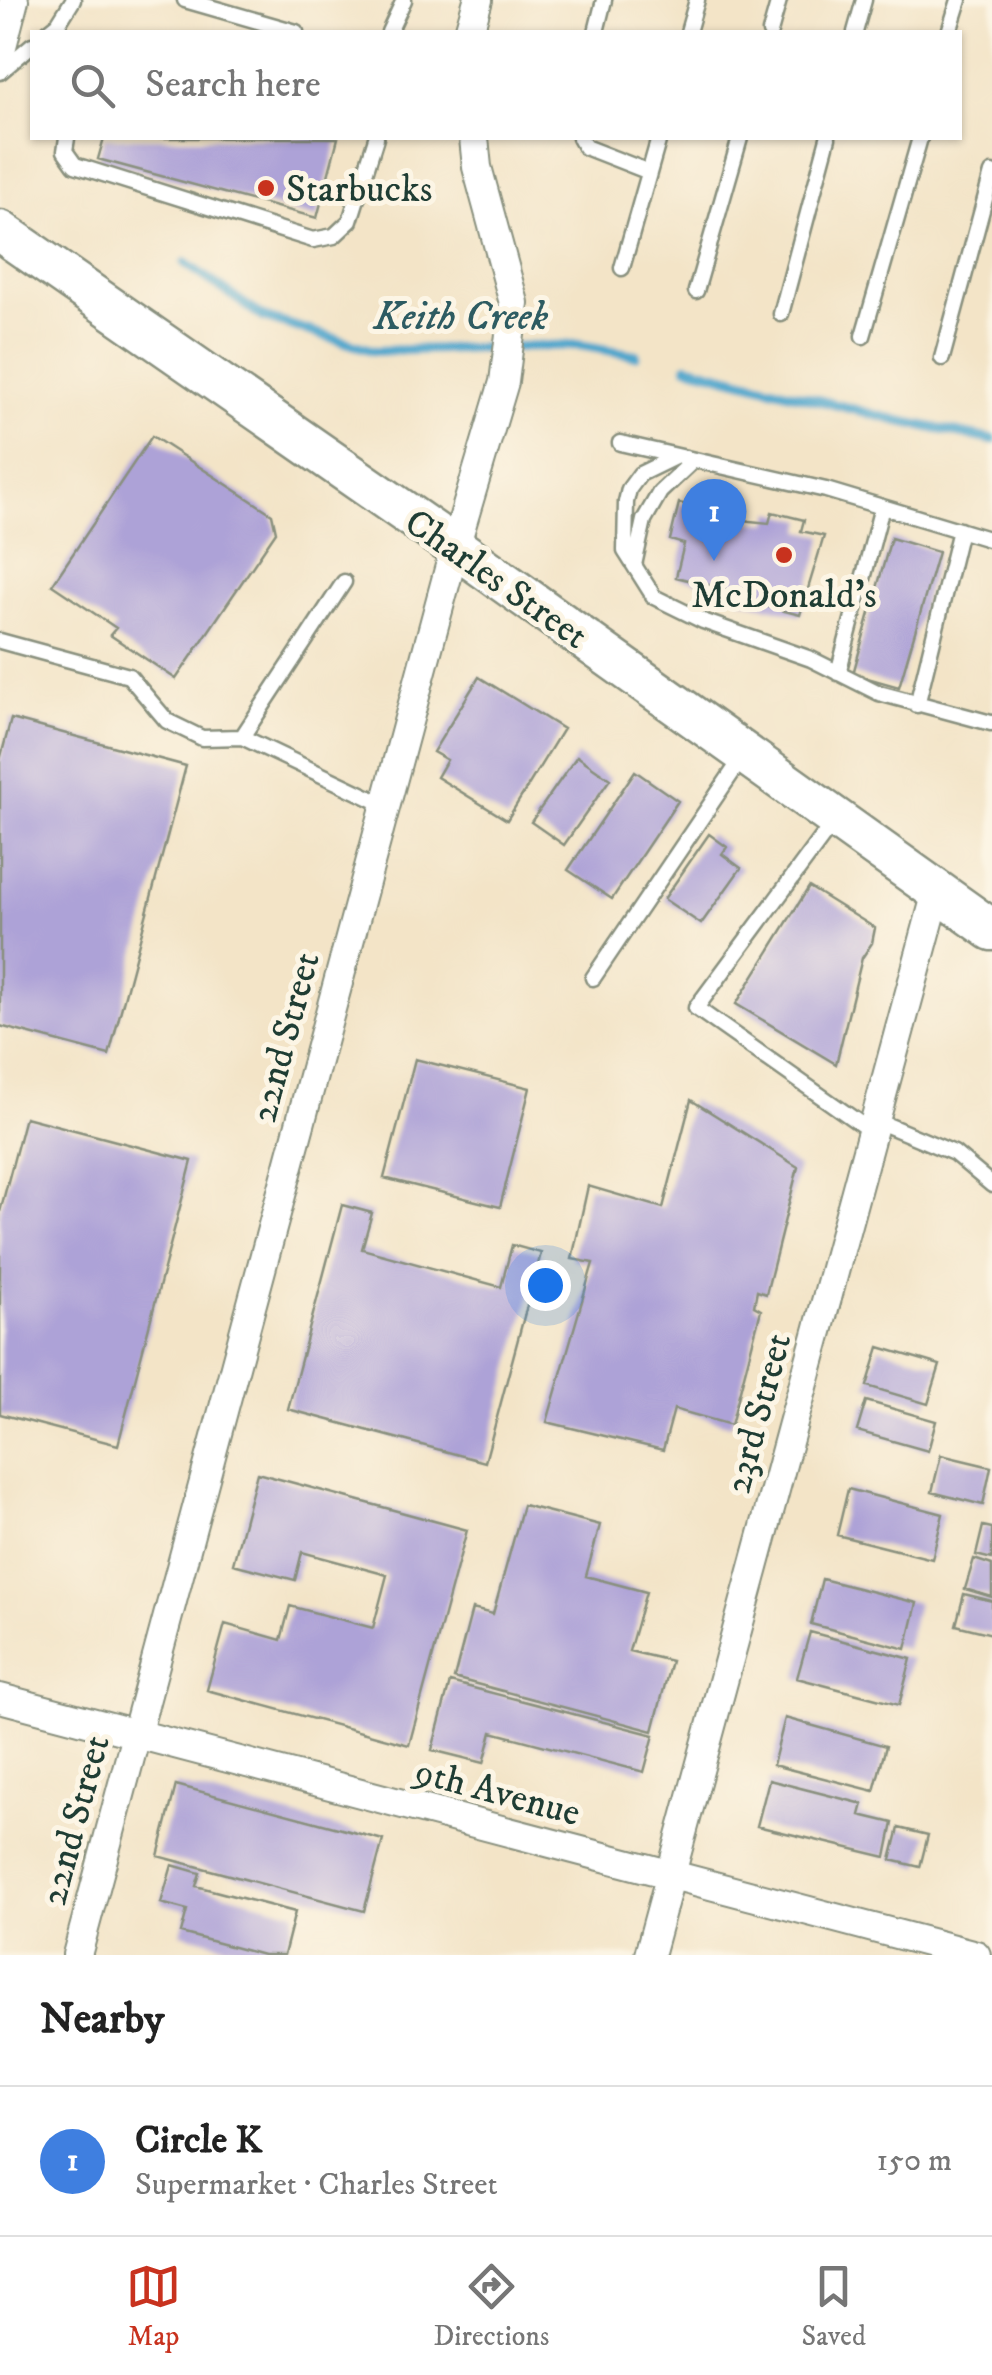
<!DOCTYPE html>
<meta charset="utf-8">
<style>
:root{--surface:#fff;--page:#f2f2f2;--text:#222;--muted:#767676;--line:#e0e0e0;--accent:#c8321e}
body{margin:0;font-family:"IM FELL DW Pica",serif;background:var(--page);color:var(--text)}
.you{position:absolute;left:545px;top:1285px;width:35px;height:35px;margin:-25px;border:8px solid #fff;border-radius:50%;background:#1a73e8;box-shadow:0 0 0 15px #1a73e833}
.badge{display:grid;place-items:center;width:65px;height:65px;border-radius:50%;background:var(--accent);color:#fff;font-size:32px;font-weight:700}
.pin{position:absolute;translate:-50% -82px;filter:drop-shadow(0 2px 5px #0008)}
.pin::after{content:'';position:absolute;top:52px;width:35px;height:30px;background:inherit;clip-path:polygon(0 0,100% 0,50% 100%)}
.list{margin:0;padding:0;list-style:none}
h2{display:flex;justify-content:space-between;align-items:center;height:130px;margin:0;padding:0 40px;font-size:42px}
h2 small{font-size:32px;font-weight:400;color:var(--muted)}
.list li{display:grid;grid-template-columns:65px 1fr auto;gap:30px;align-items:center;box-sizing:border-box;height:150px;padding:0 40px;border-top:2px solid var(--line)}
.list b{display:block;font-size:38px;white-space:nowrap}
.list p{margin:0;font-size:32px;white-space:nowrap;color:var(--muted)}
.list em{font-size:32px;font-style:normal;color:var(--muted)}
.icon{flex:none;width:55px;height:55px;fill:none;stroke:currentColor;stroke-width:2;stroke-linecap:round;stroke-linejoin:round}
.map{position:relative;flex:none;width:992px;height:1955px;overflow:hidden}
.search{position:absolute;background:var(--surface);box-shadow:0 2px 8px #0004;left:30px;right:30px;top:30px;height:110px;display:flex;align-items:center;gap:25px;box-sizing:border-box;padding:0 35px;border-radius:0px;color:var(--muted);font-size:38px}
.sheet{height:280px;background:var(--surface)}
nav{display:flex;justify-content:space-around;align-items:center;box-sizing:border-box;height:140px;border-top:2px solid var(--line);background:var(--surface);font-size:28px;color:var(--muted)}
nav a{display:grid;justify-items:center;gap:5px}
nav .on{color:var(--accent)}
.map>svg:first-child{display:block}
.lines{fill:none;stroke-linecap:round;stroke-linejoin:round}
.stream{stroke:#50a6cc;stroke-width:10}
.building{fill:#ada2d7}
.service-casing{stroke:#89907e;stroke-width:19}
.minor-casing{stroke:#89907e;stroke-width:32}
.secondary-casing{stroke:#89907e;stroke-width:45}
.service{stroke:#fff;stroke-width:14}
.minor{stroke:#fff;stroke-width:28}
.secondary{stroke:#fff;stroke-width:40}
.poi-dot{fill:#c8321e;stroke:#fcf5e5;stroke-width:4}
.labels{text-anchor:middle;stroke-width:10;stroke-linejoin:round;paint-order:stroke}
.poi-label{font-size:38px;fill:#1f3d34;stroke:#fcf5e5;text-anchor:start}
.street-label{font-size:38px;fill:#1f3d34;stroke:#fcf5e5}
.water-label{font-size:40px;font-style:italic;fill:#2e5c62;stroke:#fcf5e5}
</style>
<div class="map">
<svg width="992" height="1955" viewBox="0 0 992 1955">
<rect width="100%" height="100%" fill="#fcf5e5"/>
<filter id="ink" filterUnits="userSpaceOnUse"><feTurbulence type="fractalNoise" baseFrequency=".01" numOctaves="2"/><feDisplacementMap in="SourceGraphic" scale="20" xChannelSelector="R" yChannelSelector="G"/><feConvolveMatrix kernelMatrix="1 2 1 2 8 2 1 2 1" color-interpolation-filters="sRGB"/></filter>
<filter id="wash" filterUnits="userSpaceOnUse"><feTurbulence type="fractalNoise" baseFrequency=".0048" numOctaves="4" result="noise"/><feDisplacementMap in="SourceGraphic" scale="40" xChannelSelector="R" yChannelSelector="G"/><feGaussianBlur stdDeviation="2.25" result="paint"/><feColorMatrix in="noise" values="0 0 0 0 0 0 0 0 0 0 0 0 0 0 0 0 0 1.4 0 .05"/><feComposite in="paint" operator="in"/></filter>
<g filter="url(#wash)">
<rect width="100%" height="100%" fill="#f3e4c7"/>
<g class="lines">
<path class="stream" d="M185,263L263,317L375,351L579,345L636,355
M687,366L895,420L992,440"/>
</g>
<g id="blocks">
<path class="building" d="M104,138H338L317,218L98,159Z
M152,436L272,514L276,532L176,679L110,635L116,628L52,585Z
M679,503L750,521L769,523L772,512L804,520L801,531L824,536L800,615L738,599L740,593L676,577L684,544L670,540Z
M891,538L938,552L899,687L853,674Z
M479,677L563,729L507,820L437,777L447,760L433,752Z
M11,719L186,766L109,1055L0,1026V760Z
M577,756L610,779L564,845L531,822Z
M635,771L678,801L612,899L568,870Z
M709,834L727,847L722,854L741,868L701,924L664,899Z
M809,887L875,928L872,943L862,958L836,1064L736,1004Z
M415,1059L530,1088L500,1207L384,1178Z
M691,1100L798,1167L766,1294L757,1291L754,1306L761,1310L731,1425L674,1409L663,1450L547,1422L593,1263L572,1259L588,1186L663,1208Z
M25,1117L192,1161L118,1445L0,1414V1212Z
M342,1205L372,1213L362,1249L501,1287L512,1245L541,1253L485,1462L288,1409Z
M879,1347L940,1365L928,1404L867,1386Z
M866,1401L936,1421L928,1451L857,1431Z
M941,1455L991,1467L983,1505L932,1492Z
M257,1473L467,1530L409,1745L207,1690L225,1624L281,1640L290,1606L373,1628L387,1575L302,1552L295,1580L233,1564Z
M848,1489L943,1514L932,1559L837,1535Z
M523,1505L600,1525L586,1576L646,1592L629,1651L671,1661L653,1731L454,1678L472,1609L493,1614Z
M983,1526L992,1528V1559L976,1555Z
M974,1559L992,1565V1597L965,1589Z
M822,1579L917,1603L906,1649L811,1624Z
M964,1594L992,1601V1634L956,1625Z
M810,1632L911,1659L899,1705L797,1678Z
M450,1682L654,1735L644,1772L492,1732L484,1763L432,1750Z
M785,1718L886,1746L874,1791L773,1765Z
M769,1780L863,1804L860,1815L893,1823L886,1857L757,1826Z
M176,1785L383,1840L364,1911L158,1856Z
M899,1828L928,1835L920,1867L891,1860Z
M172,1865L200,1873L196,1886L295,1912L284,1955H263L181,1933L187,1910L161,1903Z"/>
</g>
</g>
<g filter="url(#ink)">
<use href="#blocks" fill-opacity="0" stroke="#89907e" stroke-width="2.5"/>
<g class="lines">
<defs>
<path id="service" d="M185,0L296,32
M48,32L58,24L73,0
M389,32L404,0
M596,32L604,0
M688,32L697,0
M770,32L779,0
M855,32L864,0
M949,32L959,0
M0,72L32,45
M67,138L65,151L75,165L313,240L334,236L350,221L376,138
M580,138L585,147L649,172
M622,268L659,138
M696,291L740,138
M781,314L828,138
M863,336L920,138
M942,358L992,173
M620,443L826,490L992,540
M677,456L640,474L629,489L626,502L625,551L654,597L703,621L811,659L879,693L991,723
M634,565L644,520L660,492L694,460
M0,641L129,676L167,721L202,738L242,737L385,805
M838,673L882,507
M917,705L960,530
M242,737L344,582
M835,820L696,1008L872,1132
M593,978L744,755
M875,1120L954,1153L992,1185"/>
<path id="minor" d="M469,32L478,0
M0,54L14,0
M0,1698L976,1955
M77,1955L455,547L504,382L514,303L477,167L474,138
M649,1955L937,892"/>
<path id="secondary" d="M0,231L455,547L992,930"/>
</defs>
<use href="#service" class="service-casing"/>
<use href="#minor" class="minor-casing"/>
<use href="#secondary" class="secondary-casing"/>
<use href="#service" class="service"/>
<use href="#minor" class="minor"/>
<use href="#secondary" class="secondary"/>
</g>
</g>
<g class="poi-dot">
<circle cx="266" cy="188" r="10"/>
<circle cx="784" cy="555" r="10"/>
</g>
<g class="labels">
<g class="poi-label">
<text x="286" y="201">Starbucks</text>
<text x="784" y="607" text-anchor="middle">McDonald's</text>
</g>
<g class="street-label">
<text transform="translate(497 578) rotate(35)" y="13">Charles Street</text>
<text transform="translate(284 1037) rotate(-75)" y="13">22nd Street</text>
<text transform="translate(757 1413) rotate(-75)" y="13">23rd Street</text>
<text transform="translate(498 1791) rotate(15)" y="13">9th Avenue</text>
<text transform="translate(74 1820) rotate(-75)" y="13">22nd Street</text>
</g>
<g class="water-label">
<text x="461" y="329">Keith Creek</text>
</g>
</g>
</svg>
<div class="you"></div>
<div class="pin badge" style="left:714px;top:561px;background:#3f7fe0">1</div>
<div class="search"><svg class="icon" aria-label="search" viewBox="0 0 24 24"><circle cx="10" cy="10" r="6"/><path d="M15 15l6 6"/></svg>Search here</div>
</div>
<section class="sheet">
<h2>Nearby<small></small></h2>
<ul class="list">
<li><span class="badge" style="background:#3f7fe0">1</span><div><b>Circle K</b><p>Supermarket · Charles Street</p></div><em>150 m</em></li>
</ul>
</section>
<nav>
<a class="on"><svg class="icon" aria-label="map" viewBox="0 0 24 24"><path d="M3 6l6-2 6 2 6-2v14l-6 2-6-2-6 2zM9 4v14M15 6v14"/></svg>Map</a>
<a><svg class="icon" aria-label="directions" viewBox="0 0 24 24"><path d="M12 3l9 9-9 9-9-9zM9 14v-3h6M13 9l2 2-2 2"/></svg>Directions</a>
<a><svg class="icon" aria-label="saved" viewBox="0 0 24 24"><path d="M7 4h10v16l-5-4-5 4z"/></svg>Saved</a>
</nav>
